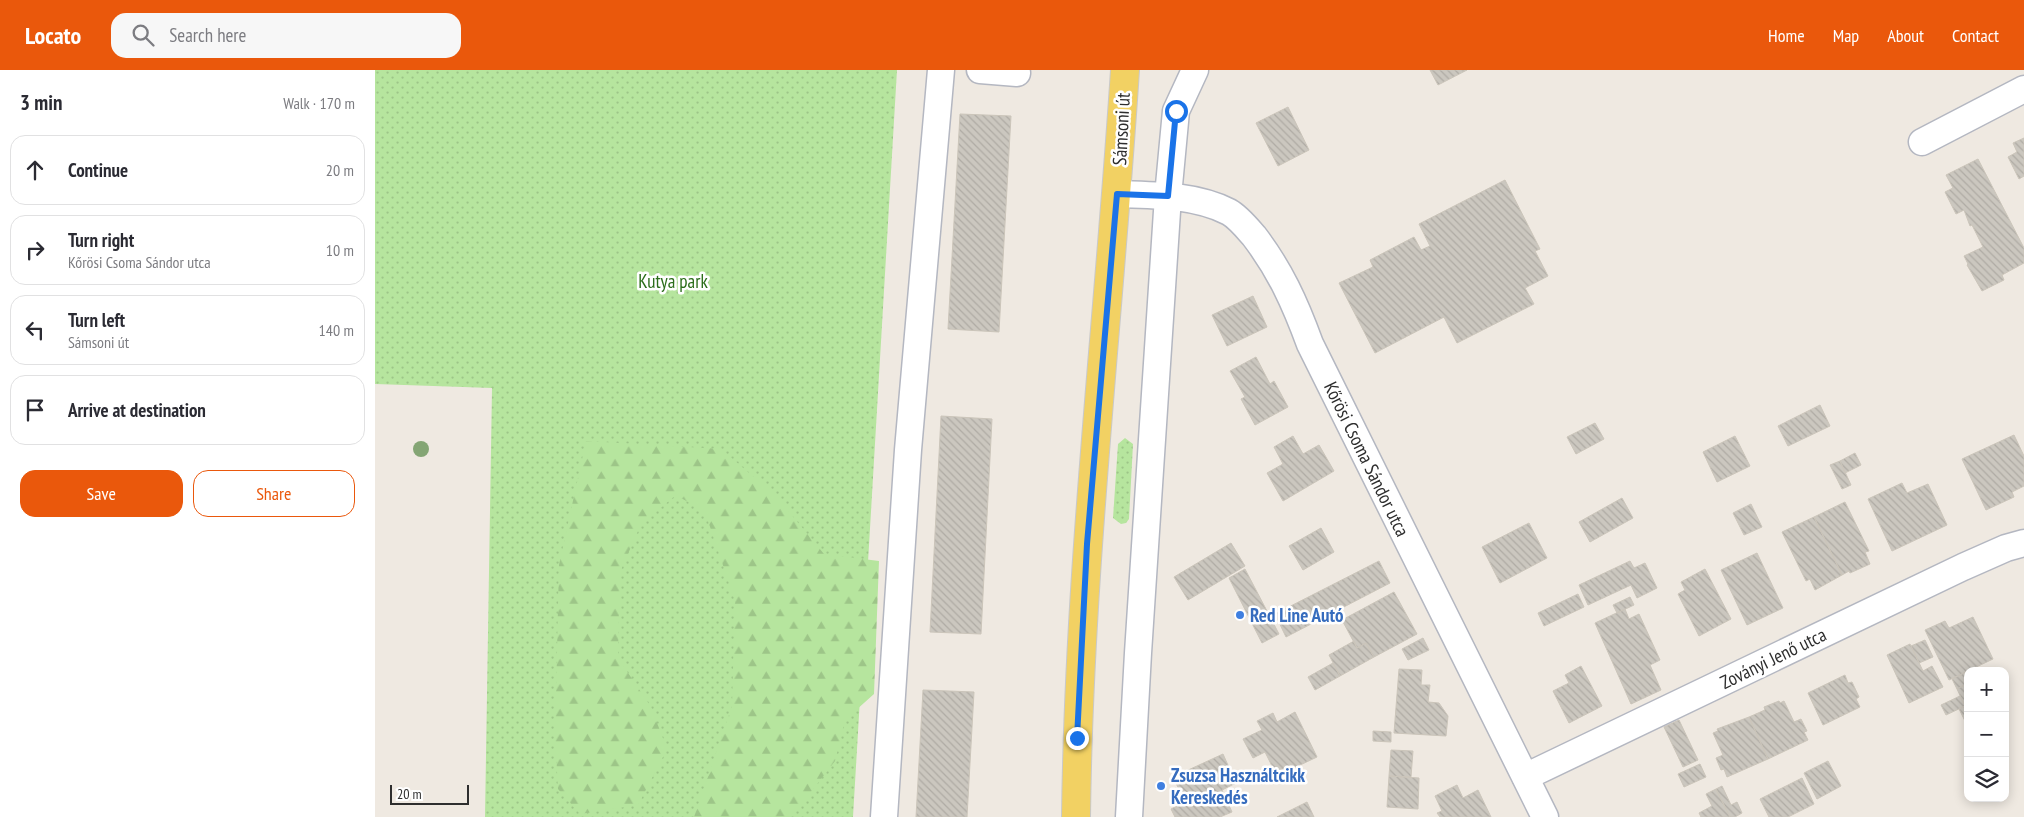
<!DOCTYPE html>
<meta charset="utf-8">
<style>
:root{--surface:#fff;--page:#f7f7f7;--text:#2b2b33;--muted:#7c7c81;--line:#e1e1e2;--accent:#ea580c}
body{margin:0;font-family:"PT Sans Narrow",sans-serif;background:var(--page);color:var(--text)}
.controls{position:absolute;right:15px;bottom:15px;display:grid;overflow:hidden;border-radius:10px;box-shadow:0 2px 12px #0003}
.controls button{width:45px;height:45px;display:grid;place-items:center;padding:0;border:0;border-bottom:1px solid var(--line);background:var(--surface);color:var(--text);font:25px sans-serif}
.scale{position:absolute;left:15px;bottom:12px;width:79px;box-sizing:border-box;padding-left:5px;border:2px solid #2e2e2e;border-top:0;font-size:14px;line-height:18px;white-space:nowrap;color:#2e2e2e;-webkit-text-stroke:4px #fff;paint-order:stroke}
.stop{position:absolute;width:15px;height:15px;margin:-11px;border:4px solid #1a73e8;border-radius:50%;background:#fff}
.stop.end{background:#1a73e8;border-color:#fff;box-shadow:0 1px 5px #0008}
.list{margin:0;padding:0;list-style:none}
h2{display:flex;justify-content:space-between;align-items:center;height:65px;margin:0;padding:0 20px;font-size:21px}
h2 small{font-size:16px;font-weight:400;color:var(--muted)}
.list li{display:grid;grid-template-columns:32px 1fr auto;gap:15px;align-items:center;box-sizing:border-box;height:70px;margin:0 10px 10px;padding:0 10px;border:1px solid var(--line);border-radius:15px}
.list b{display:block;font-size:19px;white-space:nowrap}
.list p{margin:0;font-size:16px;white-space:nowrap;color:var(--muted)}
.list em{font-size:16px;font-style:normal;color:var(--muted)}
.actions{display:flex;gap:10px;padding:15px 20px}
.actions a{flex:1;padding:11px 0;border:1px solid var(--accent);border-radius:15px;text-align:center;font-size:18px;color:var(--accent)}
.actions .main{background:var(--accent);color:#fff}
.icon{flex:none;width:28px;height:28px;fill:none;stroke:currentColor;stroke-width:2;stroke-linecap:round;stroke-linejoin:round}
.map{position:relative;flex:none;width:1649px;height:747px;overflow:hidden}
header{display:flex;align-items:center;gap:30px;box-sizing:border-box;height:70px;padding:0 25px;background:var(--accent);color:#fff}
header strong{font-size:24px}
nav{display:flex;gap:28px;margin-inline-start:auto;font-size:18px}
.search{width:350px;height:45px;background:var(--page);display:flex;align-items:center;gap:12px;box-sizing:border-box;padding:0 18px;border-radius:15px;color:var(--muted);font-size:19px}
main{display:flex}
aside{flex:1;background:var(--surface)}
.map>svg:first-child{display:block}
.green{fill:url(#green-dots)}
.forest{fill:url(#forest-firs)}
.building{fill:url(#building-back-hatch);stroke:#cbc5ba}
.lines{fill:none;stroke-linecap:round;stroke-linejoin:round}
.minor-casing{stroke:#b4b7c1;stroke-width:29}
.major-casing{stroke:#c9c9c9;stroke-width:30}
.minor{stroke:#fff;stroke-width:26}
.major{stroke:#f2d163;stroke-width:28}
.tree{fill:#84a574}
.route{stroke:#1a73e8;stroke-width:6}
.shop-dot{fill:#3f7fe0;stroke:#fff;stroke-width:2}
.labels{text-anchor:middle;stroke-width:5;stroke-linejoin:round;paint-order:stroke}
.street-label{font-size:19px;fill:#2e2e2e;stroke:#fff}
.park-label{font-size:19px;fill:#2c6e1b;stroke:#fff}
.shop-label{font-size:19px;font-weight:bold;fill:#366cbe;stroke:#fff;text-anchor:start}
</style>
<header>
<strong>Locato</strong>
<div class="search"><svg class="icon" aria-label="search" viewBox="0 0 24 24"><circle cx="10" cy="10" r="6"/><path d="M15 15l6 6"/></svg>Search here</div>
<nav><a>Home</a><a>Map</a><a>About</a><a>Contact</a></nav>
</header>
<main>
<aside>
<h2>3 min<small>Walk · 170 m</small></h2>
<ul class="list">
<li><svg class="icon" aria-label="ahead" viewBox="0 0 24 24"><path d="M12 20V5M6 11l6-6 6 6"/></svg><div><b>Continue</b></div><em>20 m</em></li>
<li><svg class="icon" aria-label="right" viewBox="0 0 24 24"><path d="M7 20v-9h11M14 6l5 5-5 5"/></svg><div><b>Turn right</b><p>Kőrösi Csoma Sándor utca</p></div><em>10 m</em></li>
<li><svg class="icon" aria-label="left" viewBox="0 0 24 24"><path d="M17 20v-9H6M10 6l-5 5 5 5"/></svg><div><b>Turn left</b><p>Sámsoni út</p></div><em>140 m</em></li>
<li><svg class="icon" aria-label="arrive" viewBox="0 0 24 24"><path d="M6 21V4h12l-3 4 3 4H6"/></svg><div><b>Arrive at destination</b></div></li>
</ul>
<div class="actions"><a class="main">Save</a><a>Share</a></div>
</aside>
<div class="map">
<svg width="1649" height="747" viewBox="0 0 1649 747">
<defs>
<pattern id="green-dots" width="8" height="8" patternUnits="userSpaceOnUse" patternTransform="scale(1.25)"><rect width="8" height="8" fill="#b6e59e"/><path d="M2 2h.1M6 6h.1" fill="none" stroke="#9dc588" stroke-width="1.8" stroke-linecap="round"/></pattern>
<pattern id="forest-firs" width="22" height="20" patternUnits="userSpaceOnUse" patternTransform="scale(1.25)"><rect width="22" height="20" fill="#b6e59e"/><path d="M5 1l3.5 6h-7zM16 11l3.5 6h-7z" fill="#9dc588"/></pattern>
<pattern id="building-back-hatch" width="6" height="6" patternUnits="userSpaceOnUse" patternTransform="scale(1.25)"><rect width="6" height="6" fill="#cbc7bf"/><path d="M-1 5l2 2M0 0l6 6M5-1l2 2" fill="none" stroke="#afaba4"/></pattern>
</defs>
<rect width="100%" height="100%" fill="#efe9e1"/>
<path class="green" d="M0,0H522L478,747H110L117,318L0,314Z
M750,368L758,374L754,449L751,453L746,454L738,448L743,374Z"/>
<path class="forest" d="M211,371L346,379L400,425L449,484L504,491L499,624L470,650L460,691L426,735L412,747H319L357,636L360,531L330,442L301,425L266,454L245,502L243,588L276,637L292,679L263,735L205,744L183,719L180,666L184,495Z"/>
<path class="building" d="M1055,0H1092L1063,15Z
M913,37L934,80L903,96L881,53Z
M585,44L636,46L624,262L573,259Z
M1649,68V106L1644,109L1633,87L1642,82L1638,73Z
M1603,89L1649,178V193L1627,205L1629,210L1607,221L1592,195L1593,194L1589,186L1608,177L1597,155L1595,156L1589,140L1581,144L1570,122L1578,118L1571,105Z
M1130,110L1165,179L1160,181L1173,206L1150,218L1159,234L1082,273L1069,247L1000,283L964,213L998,197L995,190L1039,167L1046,180L1055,176L1044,154Z
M878,226L892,257L852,276L837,245Z
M881,287L895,314L899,311L913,337L880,355L866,329L870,327L855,301Z
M1445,335L1455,356L1413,376L1403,356Z
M566,346L617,349L606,564L555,562Z
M1220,353L1229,369L1201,384L1192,367Z
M1639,365L1649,386V416L1637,422L1639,427L1611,440L1587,389Z
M918,366L928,384L944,375L959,401L908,431L892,403L908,394L899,377Z
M1360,366L1375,396L1342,412L1328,382Z
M1480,383L1486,395L1470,403L1465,391Z
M1465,391L1476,415L1467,419L1455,395Z
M1527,413L1532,423L1553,414L1572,455L1517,481L1493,429Z
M1247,428L1258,448L1215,472L1204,452Z
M1470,432L1494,481L1490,482L1495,494L1475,503L1474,501L1467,505L1439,447Z
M1376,434L1387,457L1369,465L1358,443Z
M1439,447L1467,505L1440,520L1435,509L1431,511L1407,462Z
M1154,453L1172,488L1125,513L1107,477Z
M946,458L959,482L928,500L914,476Z
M856,473L870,496L813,530L799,507Z
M1382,483L1408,538L1372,555L1346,500Z
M1004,491L1015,513L911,567L900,544Z
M1255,491L1259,498L1270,493L1282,518L1262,528L1256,515L1213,535L1204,515Z
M870,499L904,564L887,573L854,508Z
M1330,499L1356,549L1324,566L1303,524L1310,520L1306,512Z
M1019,522L1042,564L999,587L991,573L982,578L967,550Z
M1203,524L1209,537L1169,556L1163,543Z
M1255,527L1259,535L1242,543L1238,535Z
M1250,539L1254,549L1264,544L1285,590L1275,595L1286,620L1256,634L1220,553Z
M1598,547L1618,589L1574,610L1550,560L1570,551L1574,558Z
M1048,568L1054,580L1033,590L1027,579Z
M1550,570L1558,587L1544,593L1536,576Z
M979,571L982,578L991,573L999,587L965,606L954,585Z
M1535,574L1548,601L1557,596L1568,617L1534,633L1512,585Z
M958,593L965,606L940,620L933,607Z
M1206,596L1227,636L1194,653L1178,621L1194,613L1190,605Z
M1024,599L1047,600L1046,615H1055L1053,632L1064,633L1073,646L1071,666L1019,663Z
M1593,601V613L1582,619L1577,609Z
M1470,605L1473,613L1477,612L1484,627L1481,629L1485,637L1448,655L1433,623Z
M1593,613V632L1589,634L1582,619Z
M548,620L599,622L592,747H541Z
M1585,626L1590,636L1571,645L1566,635Z
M1404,631L1405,633L1409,631L1419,652L1426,649L1432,661L1429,662L1433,670L1393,689L1374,647L1390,640L1389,637Z
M1590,636L1593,642L1592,655L1584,639Z
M920,642L942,687L902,706L890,682L878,688L868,669L887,660L882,651L898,643L902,652Z
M1374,647L1393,689L1352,707L1349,699L1346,700L1341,688L1348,685L1338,663L1343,661L1342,659Z
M1304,650L1323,690L1308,697L1289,657Z
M998,661L1016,662V672L998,671Z
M1016,680L1038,681L1036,707L1014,706Z
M848,684L861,713L847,720L857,742L845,747H800L796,739L810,732L798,707Z
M1453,691L1466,716L1442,729L1429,703Z
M1325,694L1331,707L1309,717L1303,704Z
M1014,706L1044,708L1043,739L1012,737Z
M1427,708L1439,734L1413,747H1394L1385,729Z
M1082,715L1088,728L1103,720L1116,747H1065L1062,743L1067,741L1060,726Z
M1347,716L1356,735L1362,732L1367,743L1360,747H1355L1341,719Z
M1341,719L1355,747H1326L1324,743L1337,736L1331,724Z
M932,732L939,747H902Z"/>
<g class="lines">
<defs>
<path id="minor" d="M605,0L642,3
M1547,72L1649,19
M742,124C779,125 821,125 854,142C863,147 872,158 879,166C905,200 920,233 935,274L1170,747
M1150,707L1588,497L1631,478L1649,473
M509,747L533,380L566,0
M754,747L763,583L793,126L801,41L820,0"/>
<path id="major" d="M701,747C704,497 734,249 750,0"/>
</defs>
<use href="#minor" class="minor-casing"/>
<use href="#major" class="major-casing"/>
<use href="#minor" class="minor"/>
<use href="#major" class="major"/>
</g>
<circle class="tree" cx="46" cy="379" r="8"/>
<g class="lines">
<path class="route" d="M702,668L712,474L742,124L793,126L801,41"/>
</g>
<g class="shop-dot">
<circle cx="865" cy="545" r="5"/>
<circle cx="786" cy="716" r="5"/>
</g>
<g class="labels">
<g class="street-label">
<text transform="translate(746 59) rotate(-87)" y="7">Sámsoni út</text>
<text transform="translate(992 389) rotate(64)" y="7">Kőrösi Csoma Sándor utca</text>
<text transform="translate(1398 588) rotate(-26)" y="7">Zoványi Jenő utca</text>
</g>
<g class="park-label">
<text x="298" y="218">Kutya park</text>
</g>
<g class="shop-label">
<text x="875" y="552">Red Line Autó</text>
<text x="796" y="712">Zsuzsa Használtcikk<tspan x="796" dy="22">Kereskedés</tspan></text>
</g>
</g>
</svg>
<div class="controls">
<button>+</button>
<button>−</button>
<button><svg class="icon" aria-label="layers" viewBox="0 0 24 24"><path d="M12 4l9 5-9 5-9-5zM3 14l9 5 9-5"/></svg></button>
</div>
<div class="scale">20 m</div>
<div class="stop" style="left:801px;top:41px"></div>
<div class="stop end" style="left:702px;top:668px"></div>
</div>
</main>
